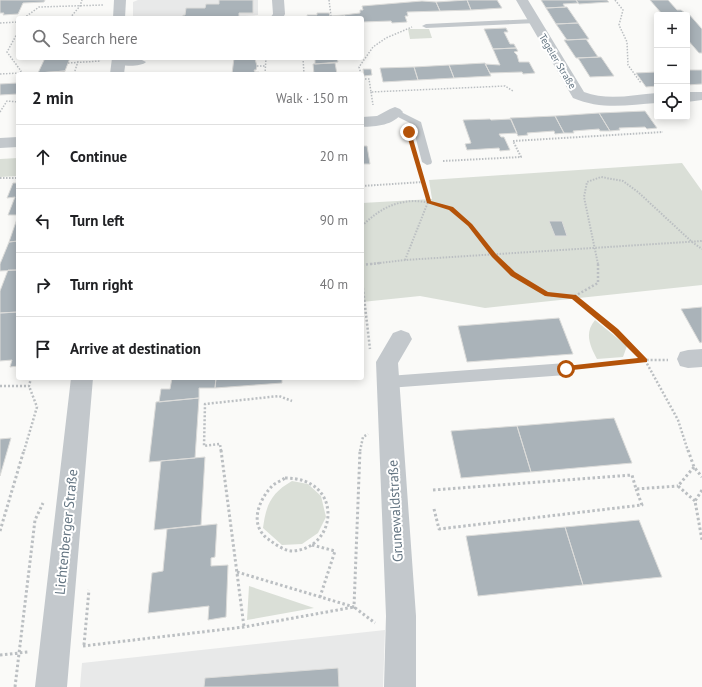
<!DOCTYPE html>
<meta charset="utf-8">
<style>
:root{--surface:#fff;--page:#f6f6f6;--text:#202124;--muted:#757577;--line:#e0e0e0}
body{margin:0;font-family:"PT Sans",sans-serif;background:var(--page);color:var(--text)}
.controls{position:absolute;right:12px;top:12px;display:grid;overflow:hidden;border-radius:4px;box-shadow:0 2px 10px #0003}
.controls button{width:36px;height:36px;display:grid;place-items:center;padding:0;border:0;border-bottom:1px solid var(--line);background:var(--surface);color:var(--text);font:20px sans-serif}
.stop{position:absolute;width:12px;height:12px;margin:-9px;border:3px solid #b45309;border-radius:50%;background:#fff}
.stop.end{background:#b45309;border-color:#fff;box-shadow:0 1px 4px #0008}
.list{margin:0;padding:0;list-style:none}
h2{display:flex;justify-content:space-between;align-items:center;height:52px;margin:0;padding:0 16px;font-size:17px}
h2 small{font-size:13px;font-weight:400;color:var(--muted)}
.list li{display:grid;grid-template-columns:26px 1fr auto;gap:12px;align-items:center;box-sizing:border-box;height:64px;padding:0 16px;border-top:1px solid var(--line)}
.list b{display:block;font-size:15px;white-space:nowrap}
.list em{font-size:13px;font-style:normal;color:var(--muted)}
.icon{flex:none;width:22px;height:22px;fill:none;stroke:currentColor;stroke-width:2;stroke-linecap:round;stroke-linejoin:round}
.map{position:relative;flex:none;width:702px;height:687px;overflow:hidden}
.search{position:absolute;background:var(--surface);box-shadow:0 2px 10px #0003;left:16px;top:16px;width:348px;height:44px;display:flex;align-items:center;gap:10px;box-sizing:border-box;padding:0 14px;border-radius:4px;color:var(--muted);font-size:15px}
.panel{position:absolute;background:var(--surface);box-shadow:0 2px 10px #0003;left:16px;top:72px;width:348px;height:308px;border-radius:4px}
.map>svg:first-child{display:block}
.built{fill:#e8e9e9}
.green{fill:#dadfd7}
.building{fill:#aab3b9;stroke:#dcdcda}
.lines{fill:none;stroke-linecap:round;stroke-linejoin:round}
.path-far3{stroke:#bbbfc2;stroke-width:1.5;stroke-dasharray:1.5 1.5;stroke-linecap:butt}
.path-far2{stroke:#bbbfc2;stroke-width:2;stroke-dasharray:1.5 1.5;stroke-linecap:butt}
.path-far1{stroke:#bbbfc2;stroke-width:2.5;stroke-dasharray:2 2;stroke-linecap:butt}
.path{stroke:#bbbfc2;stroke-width:3;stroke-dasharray:2.5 2.5;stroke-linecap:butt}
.service{fill:#c3c8cc;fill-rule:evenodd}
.minor{fill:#c3c8cc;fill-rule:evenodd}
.route{fill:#b45309}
.labels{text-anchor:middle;stroke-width:4;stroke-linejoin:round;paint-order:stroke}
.far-street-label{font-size:10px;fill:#657683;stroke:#fff}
.near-street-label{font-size:14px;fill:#657683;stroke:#fff}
</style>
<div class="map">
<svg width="702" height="687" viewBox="0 0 702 687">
<rect width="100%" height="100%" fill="#fafaf8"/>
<path class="built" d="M138,0H258V15L245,16V18H133V2Z
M385,630L383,687H80L82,663Z"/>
<path class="green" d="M408,29H429L432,38L410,39Z
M18,158V176L0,177V159Z
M682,163L702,191V285L485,308L420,296L362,302V203L432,199L429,180Z
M595,320L627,346L623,357L597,359C590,346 584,333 595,320Z
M292,481L308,484L321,496L326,517L318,533L302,544L282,545L263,528C266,505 271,493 292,481Z
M249,586L314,608L247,620Z"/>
<path class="building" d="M0,0H45L44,2L23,3L18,14L3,15L4,13H0Z
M219,0H253V13H239V18H182L183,15H185L186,8H205L206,4H219Z
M467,0L471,10L440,11L436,2Z
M467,0H497L502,8L471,10Z
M541,0H576L578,3L563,4L565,7L546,8Z
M576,0H607L609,2L579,4Z
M650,0H668L677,10H681L685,13L662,14Z
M422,1L436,2L440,11L407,12L408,16H405L407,22L392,23L391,21L362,22V18H345L344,15L360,13V10H363L362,6Z
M567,7L578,23L556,24L546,8Z
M317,13H329L330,16L344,15L345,18H308L307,15H317Z
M688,13L702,29V53H699L687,39V15L667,14Z
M578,23L589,39L567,40L556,24Z
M506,28L508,32H504L510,44H514L516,48L493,49L484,29Z
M586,39L598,57L576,58L564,40Z
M516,48L518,51L514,52L517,55L519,62H529L535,73L523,74L522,72L490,73L485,64L500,65L493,49Z
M601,57L614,76L590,77L578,58Z
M45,58H70L65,71L38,73Z
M234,58H259L255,59L257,66L256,70H254L255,72H259V74H232Z
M315,58H337L338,62L315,64Z
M335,63L337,74H314L313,64Z
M485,63L491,76L454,78L449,65Z
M449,65L454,78L418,80L414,67Z
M414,67L418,80L383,82L380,68Z
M363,69H371L372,75L364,76Z
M687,70H702V84L687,85Z
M65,71L63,74H37L38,73Z
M657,72V86L646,87L636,73Z
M18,83V94L0,95V84Z
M645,111L657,128L647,129L645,127L619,128L620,130L610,131L599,113Z
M599,113L610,131H600L599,129L573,131L574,133H564L555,116Z
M555,116L564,133L555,134L554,131L527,133L528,135L518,136L510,118Z
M490,119L491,120L511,119L517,133L499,134L501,137H504L510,150L500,151L499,148L467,150L465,144L471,143L463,120Z
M362,146H367L370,164H362Z
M13,183H18V215H8L15,197L7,198Z
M18,216V241L9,242Z
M549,221H562L567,236H555Z
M18,241V270L0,271V264L9,242Z
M8,270H18V312L0,313V291Z
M702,307V342L700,343L681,309Z
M18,312V366L10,367L12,360L0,361V313Z
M559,318L573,354L467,362L458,326Z
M172,378H216L215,388H199V398L159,402L161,389H170Z
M216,378H282V383L215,388Z
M199,398L195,458L149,462L156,402Z
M614,418L632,463L531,472L517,426Z
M517,426L531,472L461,478L451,431Z
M11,438L0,476V439Z
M205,457L201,525L154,530L161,461Z
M639,520L662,577L583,585L565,527Z
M217,524L215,557L211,558V566L228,565L226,617L208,620L209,606L148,613L152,573L163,571L167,529Z
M565,527L583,585L478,596L466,536Z
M338,668L339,687H204L205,678Z"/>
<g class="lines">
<path class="path-far3" d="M329,0L331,16
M615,0L623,10L619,25L627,42L628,65L641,83
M24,18L39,7L103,5
M70,18L80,6L82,0
M0,23L18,22
M303,58L304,74
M68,63L101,61
M257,66H266
M0,74L20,73L21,71L7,52L18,32
M74,74L79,58
M265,74L266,58
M361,74L359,67L373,47L386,38L412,27
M362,79H369L371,92L505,86L513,91
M371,92L373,105
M0,112L7,101L18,102"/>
<path class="path-far2" d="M443,161L521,157L513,141L663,132
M0,178H18
M362,186L423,182
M362,226C383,205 405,196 435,204C440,205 448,206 452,209C473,224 484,247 502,264
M405,260L428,202L421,174
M371,264L405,260L702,241
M598,264L584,197L587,182L601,177L623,181L638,192L692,242L702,249"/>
<path class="path-far1" d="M501,263L513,274L547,295L573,297L598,283V263
M362,265L380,263
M362,280L370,349
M573,297L616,331L645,360L678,420L688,451
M583,367L645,360H668
M0,386H29L31,378
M24,451L37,407L29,386
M221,451L220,444L204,446L205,404L279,396L292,401
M360,451L363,437L368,434"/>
<path class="path" d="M221,450L244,627
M688,450L694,467L702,477
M694,467L678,486L695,501
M285,478C344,478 338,548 293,551C284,551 275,544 268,539C249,525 258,501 272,486C275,483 281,481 285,478Z
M433,490L632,475L636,489L678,486
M702,490L695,501L702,540
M434,509L439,529L642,505L636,489
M0,531L24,450
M312,545L335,551L320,597
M237,572L354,607L360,450
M84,645L89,590
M83,646L244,627L354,607L375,623
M0,655L28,652
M15,687L35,520L43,503"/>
<path class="service" d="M534,19H537V23L426,28L422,26L426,24Z
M116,60H142L146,62C141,67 120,67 115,62Z
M395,109L421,122L432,162L431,164L427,165L422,162L412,124L392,114L390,112Z
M566,363L571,365L573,369L571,373L566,375L388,388L383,386L381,382L383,378L388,376Z"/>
<path class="minor" d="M114,0H126L125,18H113Z
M272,0H284L285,14L283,18H270L273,14Z
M516,0H528L584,92C607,101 633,95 657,93V103C628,105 601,110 573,98Z
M112,58H126L124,74H110Z
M687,92H702V100L687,102Z
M395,107L400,109L403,112C393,126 377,126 362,127V117L377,116L390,109Z
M18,137V147L0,148V138Z
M401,330L409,333L412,339L398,363L416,616V687H384L386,616L376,362L393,333Z
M702,349V367L688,368L680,366L677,359L680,352L688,350Z
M71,378H93L67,687H35Z"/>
</g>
<path class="route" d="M409,130L411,132L431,201L453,207L472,224L496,254L515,272L548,292L576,295L618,329L647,359V362L563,371L562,369L566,366L638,358L613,333L572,299L545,296L511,276L492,257L468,226L449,210L427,203L406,132Z"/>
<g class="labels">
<g class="far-street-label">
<text transform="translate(558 61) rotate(59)" y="4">Tegeler Straße</text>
</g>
<g class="near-street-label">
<text transform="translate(395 511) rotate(-93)" y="5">Grunewaldstraße</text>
<text transform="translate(66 532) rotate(-84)" y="5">Lichtenberger Straße</text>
</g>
</g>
</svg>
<div class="controls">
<button>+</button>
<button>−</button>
<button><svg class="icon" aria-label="locate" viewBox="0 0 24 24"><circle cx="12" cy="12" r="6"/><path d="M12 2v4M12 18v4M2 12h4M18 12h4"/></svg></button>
</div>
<div class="stop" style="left:566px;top:369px"></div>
<div class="stop end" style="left:409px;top:132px"></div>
<div class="search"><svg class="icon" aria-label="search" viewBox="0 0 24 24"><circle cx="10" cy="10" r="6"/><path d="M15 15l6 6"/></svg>Search here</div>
<section class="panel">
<h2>2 min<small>Walk · 150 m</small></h2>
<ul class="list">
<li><svg class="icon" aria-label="ahead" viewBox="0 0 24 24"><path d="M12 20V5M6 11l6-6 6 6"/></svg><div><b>Continue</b></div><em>20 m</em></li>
<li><svg class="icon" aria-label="left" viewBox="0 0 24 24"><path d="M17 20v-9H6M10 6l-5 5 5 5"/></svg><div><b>Turn left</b></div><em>90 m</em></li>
<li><svg class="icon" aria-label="right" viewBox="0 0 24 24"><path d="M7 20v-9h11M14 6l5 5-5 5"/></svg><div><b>Turn right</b></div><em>40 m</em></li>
<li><svg class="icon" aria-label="arrive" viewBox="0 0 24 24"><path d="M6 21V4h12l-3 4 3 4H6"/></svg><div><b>Arrive at destination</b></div></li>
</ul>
</section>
</div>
